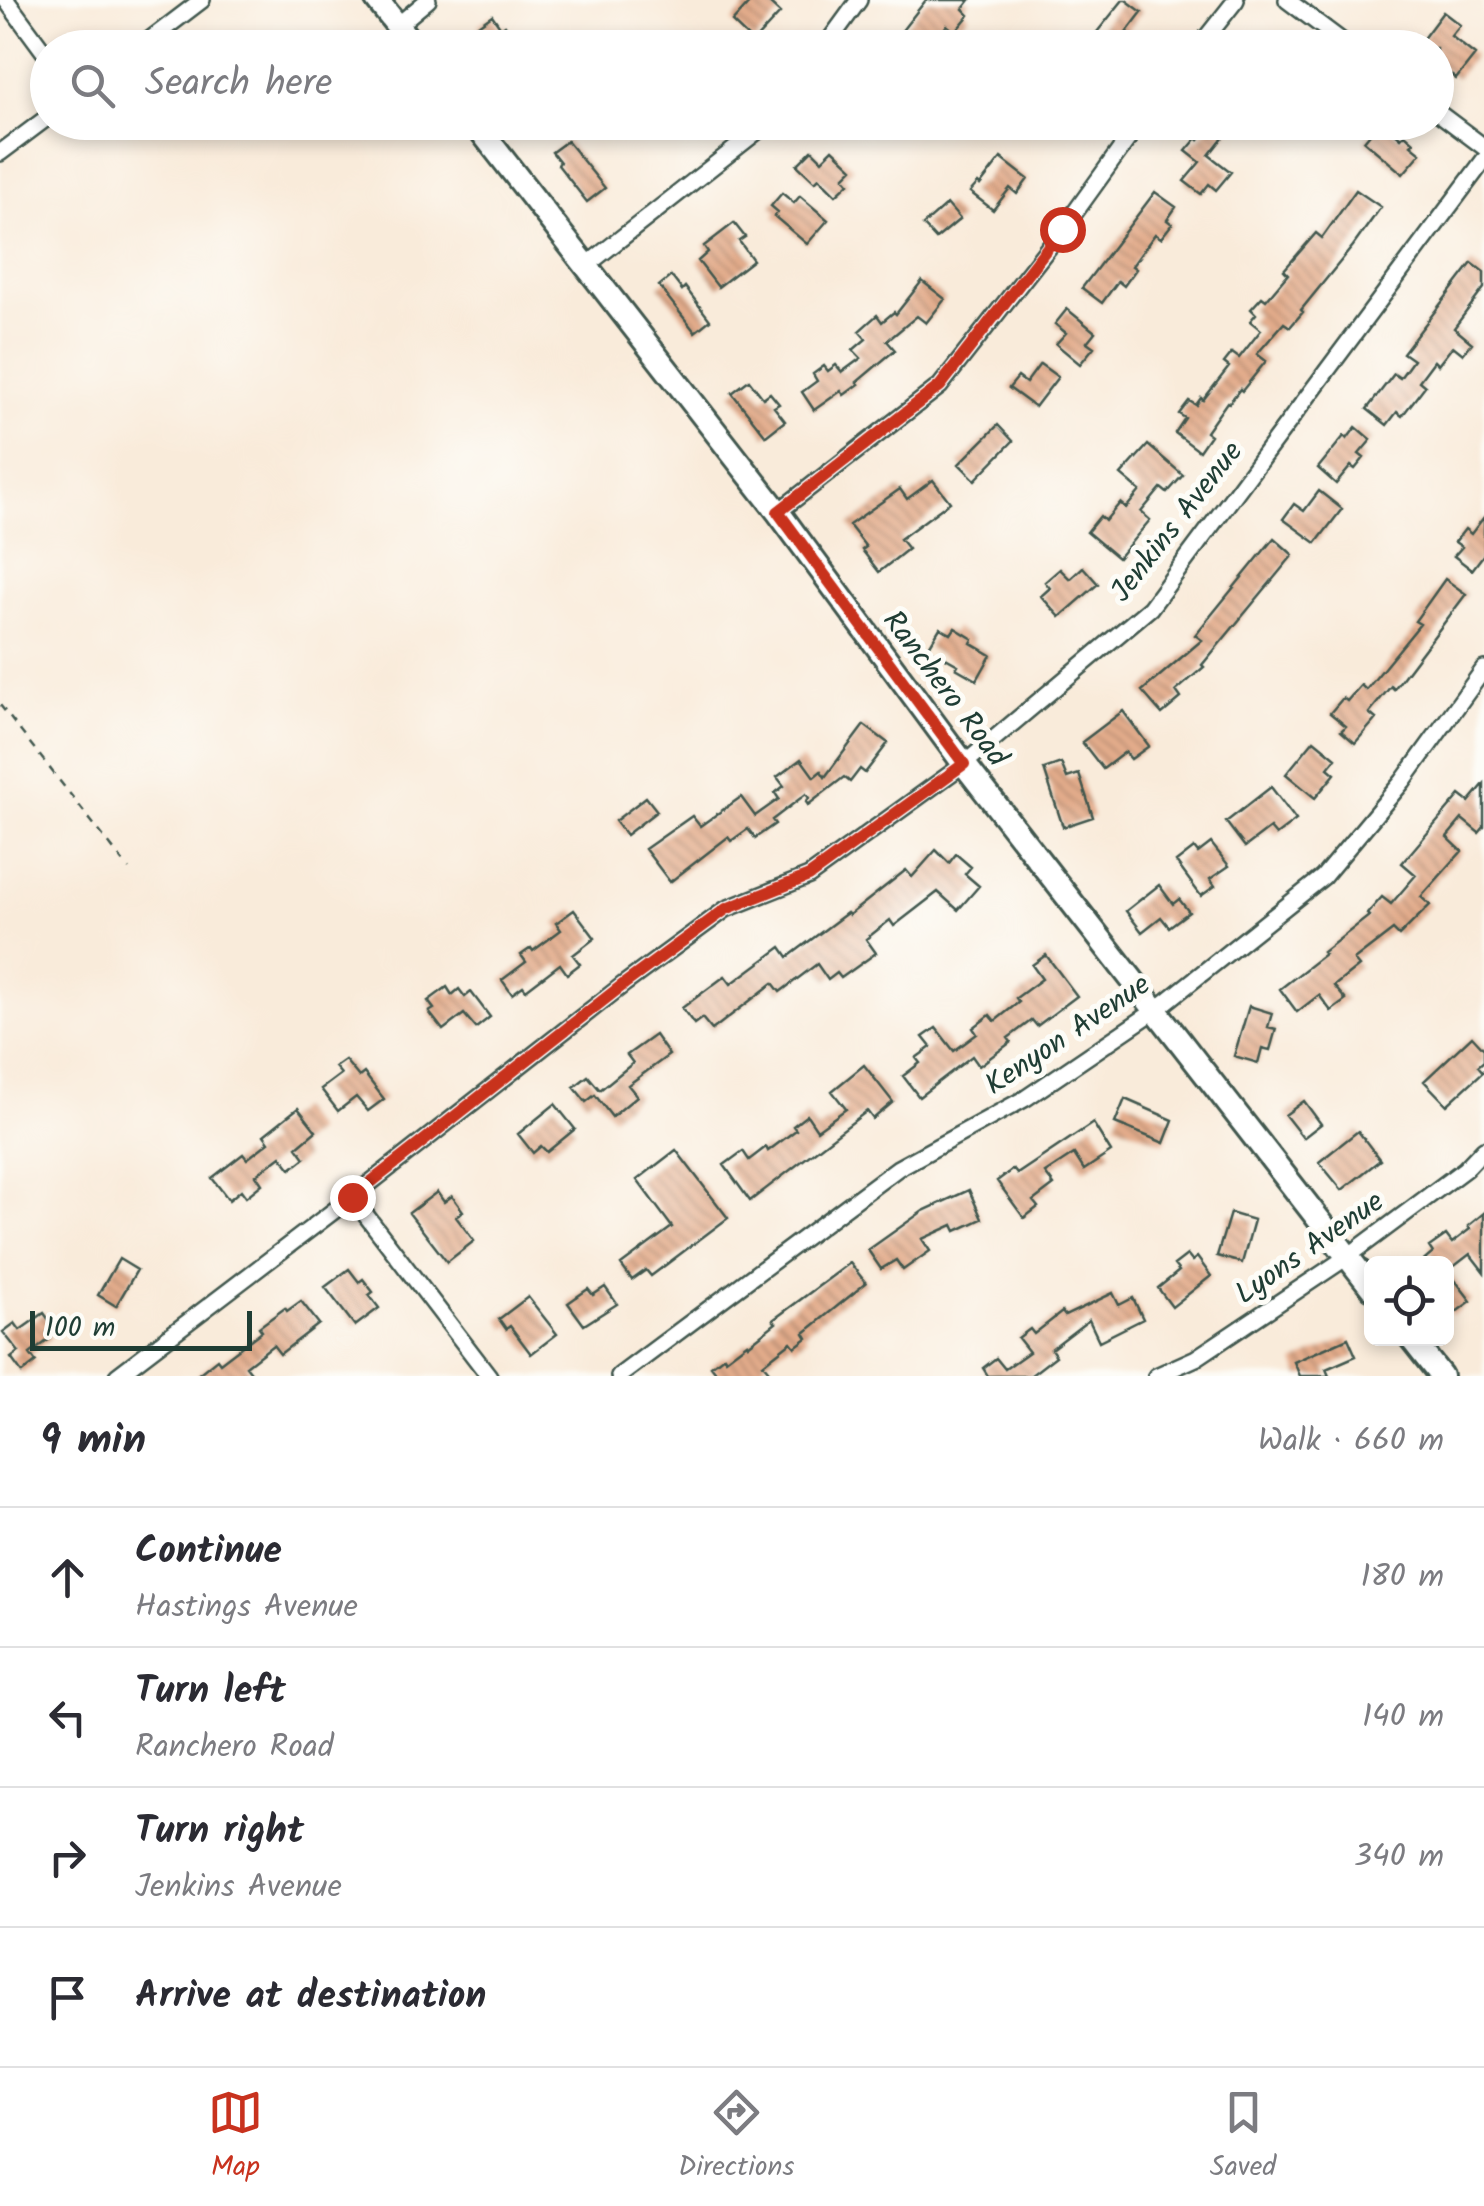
<!DOCTYPE html>
<meta charset="utf-8">
<style>
:root{--surface:#fff;--page:#f7f7f7;--text:#2b2b33;--muted:#7c7c81;--line:#e1e1e2;--accent:#c8321e}
body{margin:0;font-family:Kalam,sans-serif;background:var(--page);color:var(--text)}
.controls{position:absolute;right:30px;bottom:30px;display:grid;overflow:hidden;border-radius:15px;box-shadow:0 5px 15px #0003}
.controls button{width:90px;height:90px;display:grid;place-items:center;padding:0;border:0;border-bottom:2px solid var(--line);background:var(--surface);color:var(--text);font:50px sans-serif}
.scale{position:absolute;left:30px;bottom:25px;width:222px;box-sizing:border-box;padding-left:10px;border:5px solid #1f3d34;border-top:0;font-size:28px;line-height:35px;white-space:nowrap;color:#1f3d34;-webkit-text-stroke:8px #fdfcf7;paint-order:stroke}
.stop{position:absolute;width:30px;height:30px;margin:-22px;border:8px solid #c8321e;border-radius:50%;background:#fff}
.stop.end{background:#c8321e;border-color:#fff;box-shadow:0 2px 10px #0008}
.list{margin:0;padding:0;list-style:none}
h2{display:flex;justify-content:space-between;align-items:center;height:130px;margin:0;padding:0 40px;font-size:42px}
h2 small{font-size:32px;font-weight:400;color:var(--muted)}
.list li{display:grid;grid-template-columns:65px 1fr auto;gap:30px;align-items:center;box-sizing:border-box;height:140px;padding:0 40px;border-top:2px solid var(--line)}
.list b{display:block;font-size:38px;white-space:nowrap}
.list p{margin:0;font-size:32px;white-space:nowrap;color:var(--muted)}
.list em{font-size:32px;font-style:normal;color:var(--muted)}
.icon{flex:none;width:55px;height:55px;fill:none;stroke:currentColor;stroke-width:2;stroke-linecap:round;stroke-linejoin:round}
.map{position:relative;flex:none;width:1484px;height:1376px;overflow:hidden}
.search{position:absolute;background:var(--surface);box-shadow:0 5px 15px #0003;left:30px;right:30px;top:30px;height:110px;display:flex;align-items:center;gap:25px;box-sizing:border-box;padding:0 35px;border-radius:55px;color:var(--muted);font-size:38px}
.sheet{height:690px;background:var(--surface)}
nav{display:flex;justify-content:space-around;align-items:center;box-sizing:border-box;height:140px;border-top:2px solid var(--line);background:var(--surface);font-size:28px;color:var(--muted)}
nav a{display:grid;justify-items:center;gap:5px}
nav .on{color:var(--accent)}
.map>svg:first-child{display:block}
.building{fill:url(#building-back-hatch)}
.lines{fill:none;stroke-linecap:round;stroke-linejoin:round}
.street-casing{stroke:#40574d;stroke-width:20}
.secondary-casing{stroke:#40574d;stroke-width:28}
.path{stroke:#40574d;stroke-width:2.5;stroke-dasharray:8 8;stroke-linecap:butt}
.street{stroke:#fff;stroke-width:15}
.secondary{stroke:#fff;stroke-width:22}
.route{stroke:#c8321e;stroke-width:12}
.labels{text-anchor:middle;stroke-width:10;stroke-linejoin:round;paint-order:stroke}
.street-label{font-size:30px;fill:#1f3d34;stroke:#fdfcf7}
</style>
<div class="map">
<svg width="1484" height="1376" viewBox="0 0 1484 1376">
<defs>
<pattern id="building-back-hatch" width="6" height="6" patternUnits="userSpaceOnUse" patternTransform="scale(2.5)"><rect width="6" height="6" fill="#e3ac8b"/><path d="M-1 5l2 2M0 0l6 6M5-1l2 2" fill="none" stroke="#b78d72"/></pattern>
</defs>
<rect width="100%" height="100%" fill="#fdfcf7"/>
<filter id="ink" filterUnits="userSpaceOnUse"><feTurbulence type="fractalNoise" baseFrequency=".01" numOctaves="2"/><feDisplacementMap in="SourceGraphic" scale="20" xChannelSelector="R" yChannelSelector="G"/><feConvolveMatrix kernelMatrix="1 2 1 2 8 2 1 2 1" color-interpolation-filters="sRGB"/></filter>
<filter id="wash" filterUnits="userSpaceOnUse"><feTurbulence type="fractalNoise" baseFrequency=".0048" numOctaves="4" result="noise"/><feDisplacementMap in="SourceGraphic" scale="40" xChannelSelector="R" yChannelSelector="G"/><feGaussianBlur stdDeviation="2.25" result="paint"/><feColorMatrix in="noise" values="0 0 0 0 0 0 0 0 0 0 0 0 0 0 0 0 0 1.4 0 .05"/><feComposite in="paint" operator="in"/></filter>
<g filter="url(#wash)">
<rect width="100%" height="100%" fill="#f9ebda"/>
<g id="blocks">
<path class="building" d="M752,0H766L780,13L753,42L732,22Z
M926,0H970L963,9L969,15L955,32L947,25L930,48H900L893,42Z
M1123,0H1126L1142,12L1123,37L1135,48H1106L1093,37Z
M1443,12L1460,25L1451,36L1475,55L1456,79L1436,63V48H1416Z
M492,15L501,28L505,25L522,48H495L478,25Z
M1213,122H1235L1209,155L1231,172L1216,190L1209,184L1201,194L1184,181L1200,162L1186,151L1197,138L1199,140Z
M1380,122H1383L1401,138L1405,134L1414,142L1411,145L1421,153L1403,174L1364,141Z
M567,141L605,188L587,202L558,165L560,162L552,152Z
M833,149L853,168L844,177L849,183L836,195L819,178L815,182L797,165L812,150L822,160Z
M1001,158L1028,179L1017,194L1010,188L993,210L970,192L978,183L980,185Z
M1356,190L1381,207L1353,246L1301,310L1303,312L1290,327L1284,323L1257,354L1266,361L1242,391L1240,389L1229,403L1227,402L1206,432L1210,435L1199,451L1175,433L1185,418L1179,414L1189,401L1196,405L1201,398L1203,400L1229,367L1224,363L1232,353L1239,358L1261,330L1250,321L1256,314L1251,309L1262,297L1266,300L1288,274L1284,270L1316,233L1322,238Z
M1155,192L1176,207L1167,220L1172,224L1161,238L1155,234L1132,266L1136,269L1124,286L1118,281L1102,303L1082,288Z
M782,193L794,203L800,196L828,220L807,244L774,216L778,212L771,206Z
M947,204L960,219L936,239L923,225Z
M734,223L745,237L739,241L753,260L718,287L698,261L708,252L704,246Z
M1472,263L1484,272V288L1454,328L1472,343L1463,354L1453,346L1438,365L1434,361L1419,381L1425,386L1402,416L1397,412L1387,425L1367,409L1394,374L1400,378L1413,360L1403,353Z
M671,276L682,290L685,287L710,320L695,332L659,286Z
M922,281L945,299L926,323L917,316L887,341L895,350L857,382L859,384L844,395L841,391L814,410L802,392L817,381L813,374L824,366L828,371L836,365L842,372L861,358L853,350L866,339L859,331L877,315L882,322L894,312L896,314Z
M1067,309L1095,332L1087,342L1094,347L1080,364L1056,344L1066,333L1055,324Z
M1040,364L1058,377L1035,407L1009,388L1018,377L1026,383Z
M749,380L763,398L770,393L779,404L774,407L785,421L766,436L732,393Z
M998,425L1013,441L975,480L959,464Z
M1356,427L1371,440L1359,454L1364,458L1355,469L1351,466L1336,484L1318,468L1344,436L1347,439Z
M1148,445L1183,475L1167,493L1161,488L1141,512L1150,520L1118,558L1087,532L1100,516L1105,521L1120,503L1126,508L1140,491L1121,475Z
M933,480L950,502L900,539L908,549L879,572L862,550L866,547L849,525L900,489L907,499Z
M1319,491L1342,509L1316,543L1283,519L1294,504L1304,511Z
M1484,517V554L1472,570L1454,556L1462,547L1455,542L1465,529L1471,534Z
M1274,538L1293,555L1202,665L1204,667L1176,691L1181,698L1162,714L1142,691L1202,640L1195,635Z
M1083,567L1098,584L1060,617L1041,596L1050,588L1045,582L1060,569L1070,579Z
M1445,579L1466,594L1394,689L1391,686L1369,713L1376,719L1355,743L1341,731L1346,726L1330,713L1343,698L1347,701L1361,685L1366,690L1420,624L1415,621Z
M940,628L951,634L955,628L973,639L971,643L991,655L977,680L956,668L958,665L928,648Z
M1123,711L1149,746L1131,759L1125,752L1103,769L1082,742Z
M864,725L888,743L865,773L860,769L850,782L844,777L808,805L806,802L809,798L806,794L772,820L775,824L755,838L748,829L731,841L728,837L670,882L645,849L692,816L700,826L741,797L755,816L779,799L775,793L784,786L777,777L801,759L814,777L821,771L825,777Z
M1314,740L1336,758L1328,768L1335,774L1315,798L1286,774Z
M1061,763L1067,778L1079,774L1093,817L1063,827L1044,769Z
M1484,784V827L1479,833L1462,819L1447,837L1462,851L1421,897L1430,905L1399,936L1393,930L1354,960L1359,966L1334,986L1346,1000L1331,1011L1319,995L1297,1012L1280,989L1325,954L1323,952L1369,916L1367,914L1382,897L1391,904L1416,875L1402,863L1460,795L1469,802Z
M1271,787L1296,820L1276,835L1270,828L1245,847L1226,822Z
M646,797L657,811L626,835L615,821Z
M1211,843L1229,866L1210,879L1215,886L1201,896L1176,862L1194,848L1198,853Z
M936,850L949,863L956,854L971,867L965,874L979,886L958,910L938,892L894,926L890,920L866,939L876,953L841,978L837,973L828,980L817,964L780,992L773,983L712,1030L702,1018L694,1024L682,1008L725,976L731,984L781,947L788,957L847,913L849,915L906,870L912,877Z
M1159,885L1173,904L1179,899L1189,912L1169,927L1161,917L1142,932L1126,911Z
M574,910L595,938L573,955L580,964L567,974L560,964L526,990L523,986L512,994L502,980L526,962L521,955L531,948L533,951L561,930L556,923Z
M1046,955L1077,996L1037,1026L1032,1020L1008,1038L1011,1042L979,1066L972,1056L919,1097L903,1076L920,1063L916,1058L931,1047L923,1037L936,1028L954,1051L977,1034L973,1028L990,1015L995,1021L1019,1002L1016,998L1042,979L1032,965Z
M447,987L452,995L459,989L465,997L471,992L490,1017L476,1028L464,1014L443,1030L429,1012L434,1009L428,1001Z
M1249,1006L1272,1013L1268,1027L1276,1029L1270,1050L1262,1048L1258,1063L1234,1056Z
M655,1035L669,1055L628,1085L637,1096L612,1117L595,1095L586,1102L574,1087L588,1076L600,1090L633,1063L627,1055Z
M1472,1036L1484,1049V1061L1478,1066L1483,1072L1447,1105L1424,1081Z
M345,1060L359,1077L364,1073L384,1099L368,1111L356,1097L338,1111L321,1089L341,1074L335,1067Z
M864,1065L893,1102L873,1119L867,1111L750,1201L724,1165L743,1151L749,1160L766,1147L768,1151L796,1130L793,1126L807,1115L817,1130L846,1109L832,1091Z
M1125,1099L1173,1120L1164,1143L1115,1123Z
M1304,1101L1321,1124L1303,1138L1285,1115Z
M555,1104L575,1129L547,1152L541,1146L533,1153L518,1134Z
M298,1108L316,1131L297,1147L305,1158L291,1169L281,1156L256,1175L262,1184L246,1197L241,1190L229,1200L212,1178L243,1154L247,1159L269,1142L264,1135Z
M1093,1123L1111,1152L1084,1170L1074,1154L1045,1173L1054,1185L1033,1201L1038,1207L1024,1218L997,1181L1013,1169L1017,1174Z
M1358,1131L1380,1160L1342,1190L1319,1162Z
M676,1150L728,1218L651,1276L646,1270L632,1280L621,1265L672,1227L637,1180Z
M969,1190L982,1219L956,1231L953,1225L922,1239L930,1251L903,1270L896,1260L881,1269L868,1250L923,1211Z
M437,1192L444,1202L452,1196L463,1211L456,1217L474,1241L447,1262L409,1213Z
M1230,1213L1254,1220L1242,1263L1217,1256Z
M1484,1213V1272L1470,1254L1448,1271L1471,1301L1452,1315L1446,1308V1264H1420L1433,1253L1429,1247L1446,1235L1452,1243L1470,1229L1468,1226Z
M1187,1255L1192,1261L1197,1257L1211,1276L1172,1307L1158,1288L1179,1271L1174,1265Z
M119,1259L137,1270L116,1306L98,1295Z
M850,1263L866,1283L804,1333L807,1338L795,1347L791,1342L763,1364L773,1376H719L711,1366L724,1356L726,1359L747,1343L748,1345L776,1323L773,1320Z
M349,1269L359,1282L363,1279L373,1292L369,1295L379,1308L355,1326L325,1287Z
M605,1287L617,1304L584,1325L568,1303L588,1289L593,1295Z
M1113,1293L1119,1305L1133,1298L1143,1319L1099,1341L1089,1320L1051,1349L1056,1356L1030,1376H988L983,1368L996,1358L1005,1369L1029,1352L1018,1338L1030,1329L1034,1334L1062,1312L1065,1316Z
M528,1297L557,1334L531,1354L510,1326L506,1329L499,1319Z
M301,1301L319,1324L280,1354L273,1345L246,1366L254,1376H196L217,1359L220,1363L262,1331L259,1327L285,1308L287,1311Z
M44,1313L54,1327L47,1332L51,1338L30,1354L36,1362L22,1373L11,1358L19,1352L3,1332L15,1323L20,1330Z
M1348,1338L1356,1356L1326,1369L1329,1376H1300L1294,1362Z"/>
</g>
</g>
<g filter="url(#ink)">
<use href="#blocks" fill-opacity="0" stroke="#40574d" stroke-width="2.5"/>
<g class="lines">
<defs>
<path id="street" d="M6,0L48,57
M1287,0L1351,48
M398,25L428,0
M139,48L202,0
M824,48L859,0
M1198,48L1236,0
M1436,111L1484,147
M0,153L48,117
M587,265L769,122
M778,512L940,386L1063,229L1140,122
M352,1197L489,1376
M117,1376L352,1197L624,984L726,909L809,876L964,764L1150,608L1484,160
M619,1376L898,1168L1026,1098L1156,1010L1323,877L1403,781L1484,669
M1156,1376L1196,1358L1347,1257L1465,1169L1484,1149"/>
<path id="secondary" d="M377,0L415,48
M474,122L778,512L964,764L1372,1288
M1411,1338L1441,1376"/>
</defs>
<use href="#street" class="street-casing"/>
<use href="#secondary" class="secondary-casing"/>
<path class="path" d="M0,705L129,869"/>
<use href="#street" class="street"/>
<use href="#secondary" class="secondary"/>
</g>
</g>
<g class="lines" filter="url(#ink)">
<path class="route" d="M352,1197L624,984L726,909L809,876L964,764L778,512L940,386L1062,229"/>
</g>
<g class="labels">
<g class="street-label">
<text transform="translate(1176 521) rotate(-52)" y="10">Jenkins Avenue</text>
<text transform="translate(946 688) rotate(53)" y="10">Ranchero Road</text>
<text transform="translate(1067 1034) rotate(-34)" y="10">Kenyon Avenue</text>
<text transform="translate(1309 1247) rotate(-35)" y="10">Lyons Avenue</text>
</g>
</g>
</svg>
<div class="controls">
<button><svg class="icon" aria-label="locate" viewBox="0 0 24 24"><circle cx="12" cy="12" r="6"/><path d="M12 2v4M12 18v4M2 12h4M18 12h4"/></svg></button>
</div>
<div class="scale">100 m</div>
<div class="stop" style="left:1062px;top:229px"></div>
<div class="stop end" style="left:352px;top:1197px"></div>
<div class="search"><svg class="icon" aria-label="search" viewBox="0 0 24 24"><circle cx="10" cy="10" r="6"/><path d="M15 15l6 6"/></svg>Search here</div>
</div>
<section class="sheet">
<h2>9 min<small>Walk · 660 m</small></h2>
<ul class="list">
<li><svg class="icon" aria-label="ahead" viewBox="0 0 24 24"><path d="M12 20V5M6 11l6-6 6 6"/></svg><div><b>Continue</b><p>Hastings Avenue</p></div><em>180 m</em></li>
<li><svg class="icon" aria-label="left" viewBox="0 0 24 24"><path d="M17 20v-9H6M10 6l-5 5 5 5"/></svg><div><b>Turn left</b><p>Ranchero Road</p></div><em>140 m</em></li>
<li><svg class="icon" aria-label="right" viewBox="0 0 24 24"><path d="M7 20v-9h11M14 6l5 5-5 5"/></svg><div><b>Turn right</b><p>Jenkins Avenue</p></div><em>340 m</em></li>
<li><svg class="icon" aria-label="arrive" viewBox="0 0 24 24"><path d="M6 21V4h12l-3 4 3 4H6"/></svg><div><b>Arrive at destination</b></div></li>
</ul>
</section>
<nav>
<a class="on"><svg class="icon" aria-label="map" viewBox="0 0 24 24"><path d="M3 6l6-2 6 2 6-2v14l-6 2-6-2-6 2zM9 4v14M15 6v14"/></svg>Map</a>
<a><svg class="icon" aria-label="directions" viewBox="0 0 24 24"><path d="M12 3l9 9-9 9-9-9zM9 14v-3h6M13 9l2 2-2 2"/></svg>Directions</a>
<a><svg class="icon" aria-label="saved" viewBox="0 0 24 24"><path d="M7 4h10v16l-5-4-5 4z"/></svg>Saved</a>
</nav>
